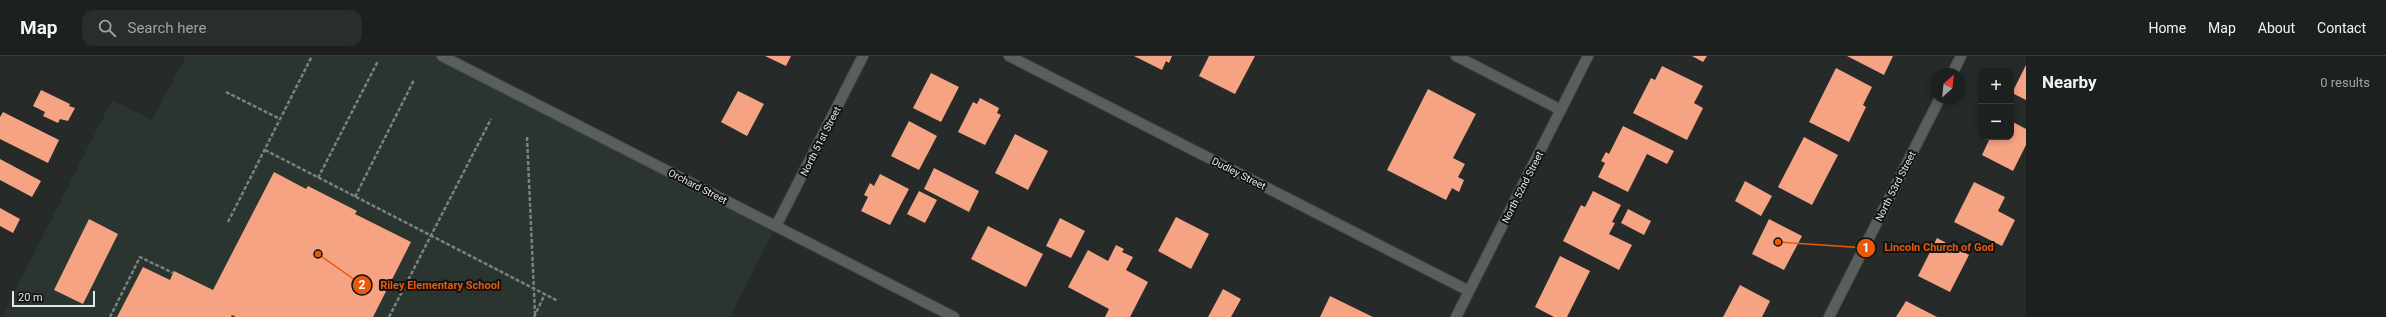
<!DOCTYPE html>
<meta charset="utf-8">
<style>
:root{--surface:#1c201f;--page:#292d2c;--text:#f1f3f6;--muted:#a0a3a4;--line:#3a3e3d}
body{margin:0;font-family:Roboto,sans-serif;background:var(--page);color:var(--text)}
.controls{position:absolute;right:12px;top:12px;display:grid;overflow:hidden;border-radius:8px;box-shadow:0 2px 6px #0003}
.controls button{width:36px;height:36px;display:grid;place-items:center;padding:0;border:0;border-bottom:1px solid var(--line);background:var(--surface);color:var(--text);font:20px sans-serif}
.compass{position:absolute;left:1930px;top:12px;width:36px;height:36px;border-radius:50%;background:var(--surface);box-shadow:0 2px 6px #0003;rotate:27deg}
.scale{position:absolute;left:12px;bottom:10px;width:83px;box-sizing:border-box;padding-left:4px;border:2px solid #e3e6e5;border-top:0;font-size:11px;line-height:14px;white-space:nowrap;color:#e3e6e5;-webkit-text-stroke:3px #111312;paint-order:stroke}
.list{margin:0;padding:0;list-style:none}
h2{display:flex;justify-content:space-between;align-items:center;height:52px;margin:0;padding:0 16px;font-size:17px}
h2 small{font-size:13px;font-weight:400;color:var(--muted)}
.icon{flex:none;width:22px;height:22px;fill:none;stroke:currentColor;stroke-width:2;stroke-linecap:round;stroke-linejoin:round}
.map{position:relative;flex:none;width:2026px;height:261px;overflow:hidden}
header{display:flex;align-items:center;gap:24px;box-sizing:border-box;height:56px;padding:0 20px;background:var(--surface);border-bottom:1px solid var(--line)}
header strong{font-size:19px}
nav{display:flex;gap:22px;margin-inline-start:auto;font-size:14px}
.search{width:280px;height:36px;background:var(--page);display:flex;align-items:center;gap:10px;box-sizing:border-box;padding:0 14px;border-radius:12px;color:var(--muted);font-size:15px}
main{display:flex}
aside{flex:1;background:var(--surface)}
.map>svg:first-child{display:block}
.built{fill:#2a3530}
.building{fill:#f6a384}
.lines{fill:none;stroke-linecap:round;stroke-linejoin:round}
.service-casing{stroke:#424644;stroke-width:12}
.minor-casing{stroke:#424644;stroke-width:12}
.path{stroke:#7c807e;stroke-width:2.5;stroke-dasharray:4 2;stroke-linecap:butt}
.service{stroke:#5a5f5d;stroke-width:10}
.minor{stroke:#5a5f5d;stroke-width:10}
.labels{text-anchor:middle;stroke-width:4;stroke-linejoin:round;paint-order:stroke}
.street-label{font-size:10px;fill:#e3e6e5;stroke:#111312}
.leader{fill:none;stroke:#e8590c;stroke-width:1.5}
.callout-dot{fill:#e8590c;stroke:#111312;stroke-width:1.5}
.mark-label{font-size:12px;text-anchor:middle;font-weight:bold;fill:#fff}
.callout-label{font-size:11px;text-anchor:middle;font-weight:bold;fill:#e8590c;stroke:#111312;stroke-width:4;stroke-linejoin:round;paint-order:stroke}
</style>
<header>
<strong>Map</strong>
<div class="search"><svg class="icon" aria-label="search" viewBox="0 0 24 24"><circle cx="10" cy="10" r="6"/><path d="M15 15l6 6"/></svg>Search here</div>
<nav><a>Home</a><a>Map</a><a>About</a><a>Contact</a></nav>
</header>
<main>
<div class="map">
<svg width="2026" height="261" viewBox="0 0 2026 261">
<rect width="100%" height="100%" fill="#262b29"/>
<path class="built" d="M186,0H442L776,170L730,261H2L112,44L152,64Z"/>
<path class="building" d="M765,0H791L786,10Z
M1134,0H1172L1169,7L1166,5L1162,14Z
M1209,0H1255L1235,38L1199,20Z
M1692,0H1707L1703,6Z
M1847,0H1893L1884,19Z
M2026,9V44L2012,37Z
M1662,10L1703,30L1694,47L1703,52L1687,84L1633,57L1651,22L1655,24Z
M1836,12L1872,31L1863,49L1866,51L1849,86L1809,66Z
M931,17L959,31L941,66L913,52Z
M1428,33L1476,58L1453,102L1465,108L1458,121L1464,124L1459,136L1452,132L1446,144L1387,114Z
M41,34L70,48L69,50L75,52L68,65L60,63L58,67L43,60L45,56L33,50Z
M738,35L764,48L747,80L721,66Z
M980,42L999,52L997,57L1001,59L985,89L958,76L973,46L977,48Z
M3,56L59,84L48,107L0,83V61Z
M909,65L937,80L919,114L891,100Z
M2011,65L2026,73V89L2013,115L1982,99L1990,82L1987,81H2011Z
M1623,70L1674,95L1667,108L1647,98L1628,136L1598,121L1605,107L1601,105L1606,96L1609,98Z
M1015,78L1048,95L1028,134L995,117Z
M1804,81L1838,99L1812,149L1778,131Z
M0,103L41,125L32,141L0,124Z
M934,112L979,135L969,156L924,133Z
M274,116L306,133L308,130L357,155L355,158L411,186L373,261H236L232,259L231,261H117L143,211L170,224L174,215L213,234Z
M880,118L909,133L890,169L861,155L868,141L864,139L870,127L874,130Z
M1745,125L1772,140L1761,160L1735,145Z
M1974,126L2005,141L1998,155L2015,164L2002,190L1954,166Z
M919,135L937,144L925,167L907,158Z
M1593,135L1621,149L1612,166L1615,167L1609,178L1632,189L1619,214L1563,185L1581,149L1585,151Z
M0,152L20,163L13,177L0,170Z
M1628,153L1651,165L1644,179L1621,167Z
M1176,161L1209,178L1191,213L1158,195Z
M1060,162L1085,175L1071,202L1046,190Z
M89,163L118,178L83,248L54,234Z
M1769,163L1802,180L1784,214L1752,198Z
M988,170L1043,198L1026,231L971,203Z
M1937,182L1969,199L1950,236L1918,220Z
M1116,189L1124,193L1122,196L1133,201L1126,214L1148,226L1130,261H1105L1109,253L1068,231L1088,194L1108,205Z
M1560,200L1590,215L1567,261H1554L1535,251Z
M1740,229L1770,245L1762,261H1723Z
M1223,233L1241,243L1231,261H1208Z
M1330,240L1373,261H1320Z
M1906,245L1937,261H1896Z"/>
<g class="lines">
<defs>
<path id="service" d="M1456,0L1561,54"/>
<path id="minor" d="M442,0L954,261
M1009,0L1469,235
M1952,18L1961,0
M776,170L863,0
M1456,261L1588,0
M1829,261L1940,42"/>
</defs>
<use href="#service" class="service-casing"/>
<use href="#minor" class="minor-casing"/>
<path class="path" d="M226,36L280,63
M527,81L535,258
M265,94L558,245
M318,122L378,5
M355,141L414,24
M228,166L312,0
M110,261L140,201L173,217
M389,261L491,63
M534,261L545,238"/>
<use href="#service" class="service"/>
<use href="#minor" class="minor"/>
</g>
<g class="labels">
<g class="street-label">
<text transform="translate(820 85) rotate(-63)" y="4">North 51st Street</text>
<text transform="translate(1239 117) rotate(27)" y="4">Dudley Street</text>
<text transform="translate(698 130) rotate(27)" y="4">Orchard Street</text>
<text transform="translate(1895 130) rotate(-63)" y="4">North 53rd Street</text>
<text transform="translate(1522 131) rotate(-63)" y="4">North 52nd Street</text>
</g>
</g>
<path class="leader" d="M1778 186L1866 192M318 198L362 229"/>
<g class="callout-dot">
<circle cx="1778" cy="186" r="4"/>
<circle cx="318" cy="198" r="4"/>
<circle cx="1866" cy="192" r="10"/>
<circle cx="362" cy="229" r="10"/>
</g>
<g class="mark-label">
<text x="1866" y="196">1</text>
<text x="362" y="233">2</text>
</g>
<g class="callout-label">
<text x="1939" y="195">Lincoln Church of God</text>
<text x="440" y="233">Riley Elementary School</text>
</g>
</svg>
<div class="controls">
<button>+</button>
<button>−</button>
</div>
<svg class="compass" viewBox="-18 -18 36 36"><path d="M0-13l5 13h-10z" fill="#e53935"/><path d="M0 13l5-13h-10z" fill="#a0a3a4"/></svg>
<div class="scale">20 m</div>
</div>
<aside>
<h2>Nearby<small>0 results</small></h2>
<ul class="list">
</ul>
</aside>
</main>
